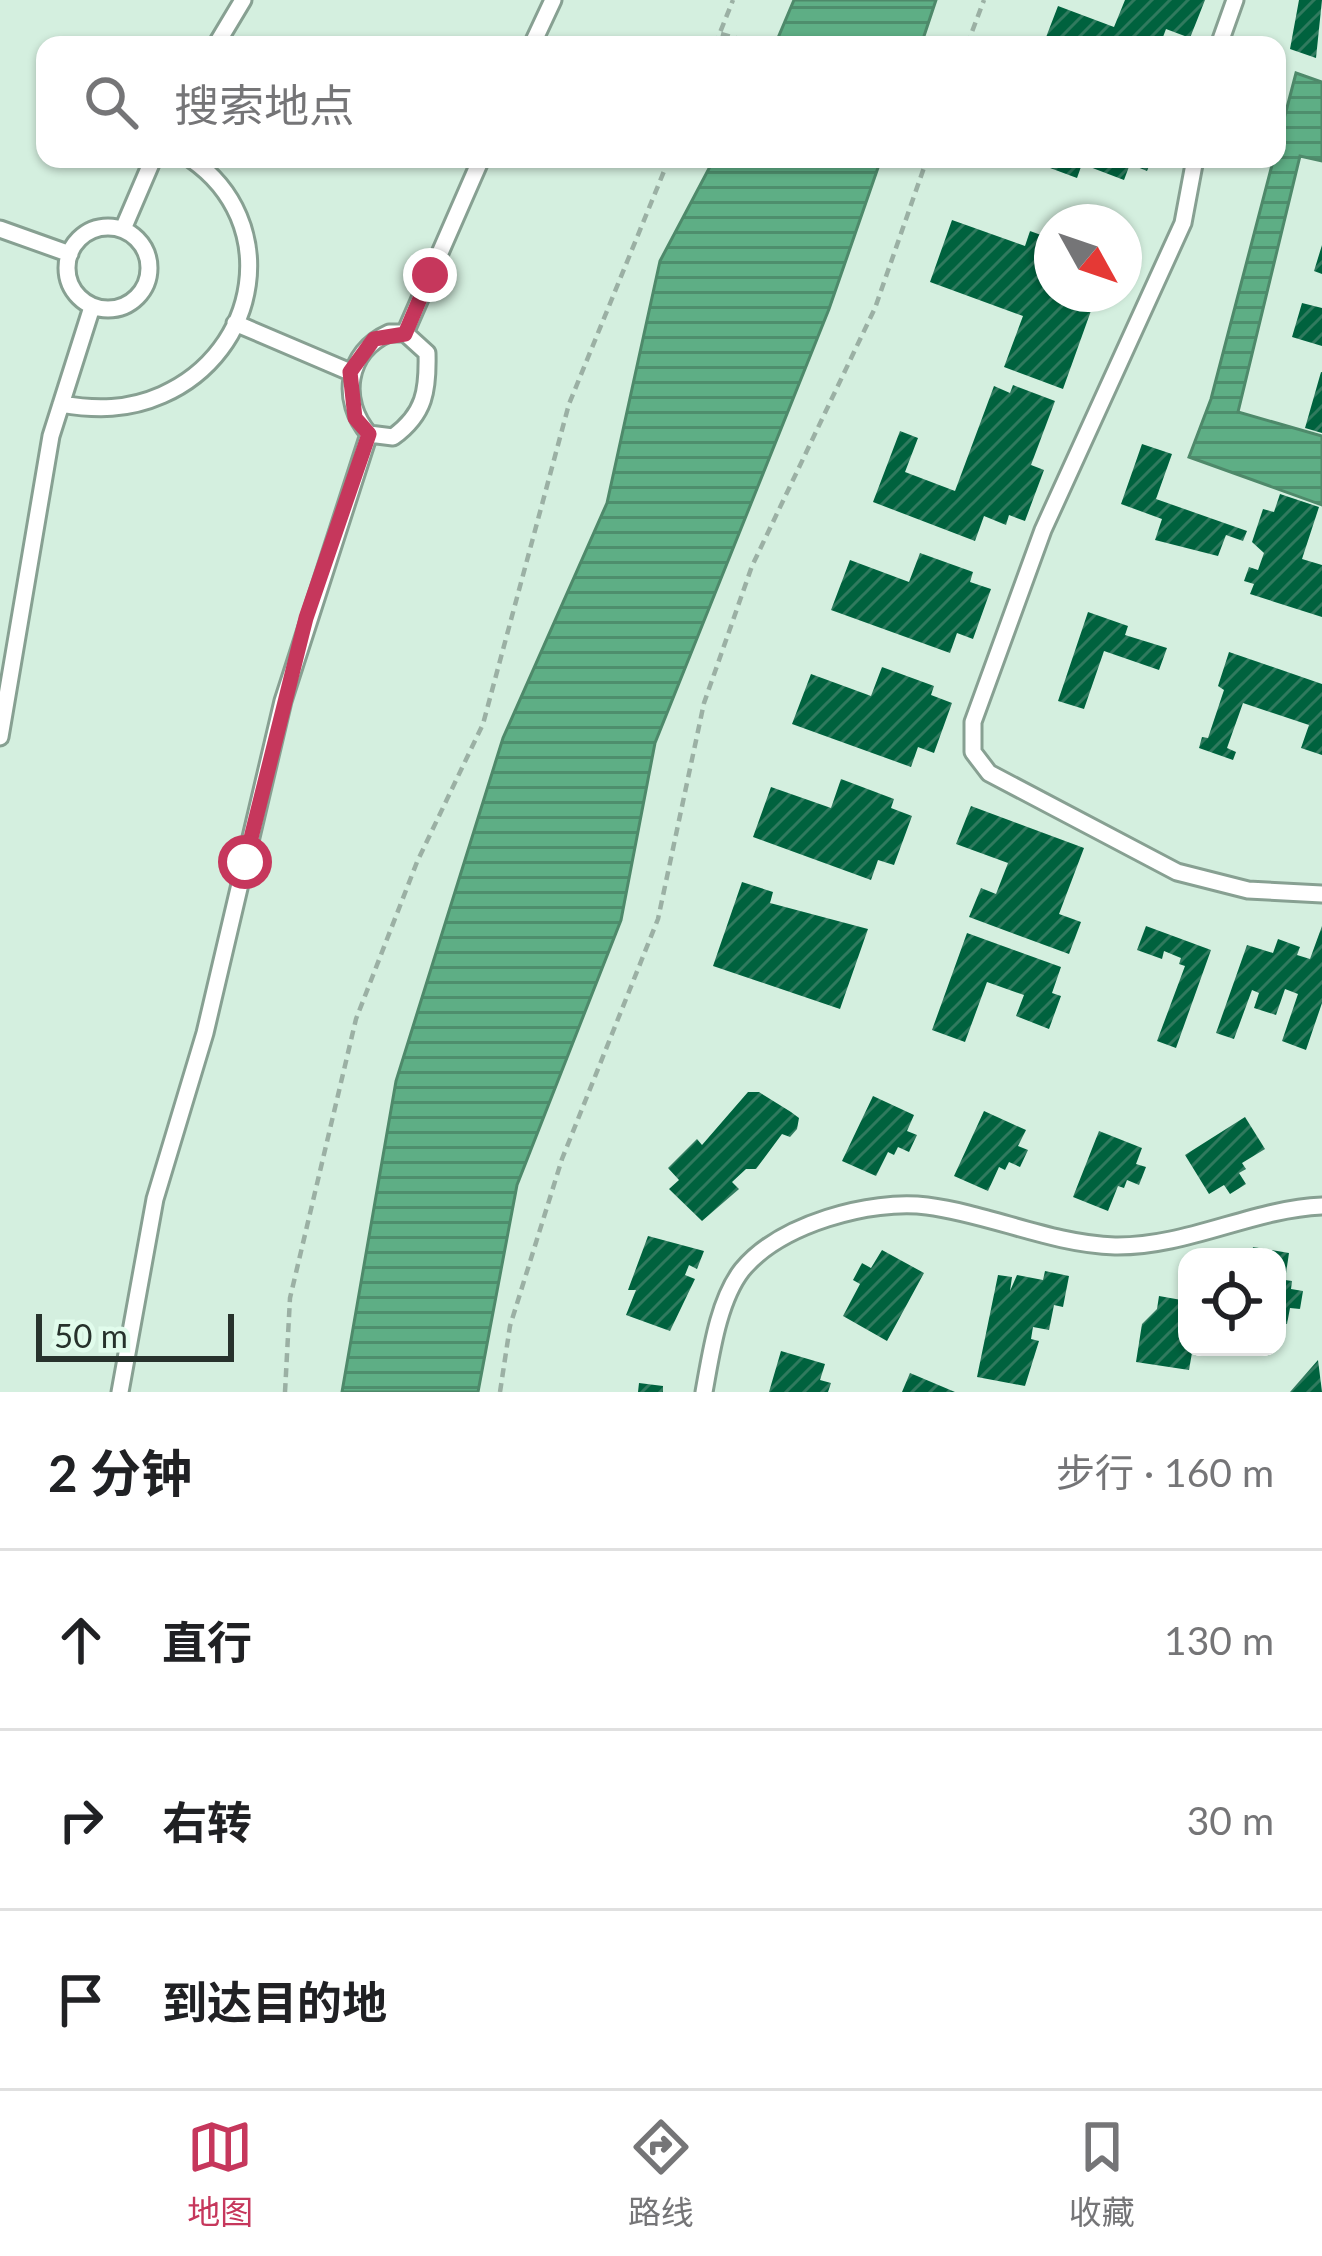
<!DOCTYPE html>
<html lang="zh">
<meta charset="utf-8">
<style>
:root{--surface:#fff;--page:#f6f6f6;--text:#202124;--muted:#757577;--line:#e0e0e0;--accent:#c6375c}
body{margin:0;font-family:Lato,"Noto Sans SC",sans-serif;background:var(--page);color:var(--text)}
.controls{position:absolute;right:36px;bottom:36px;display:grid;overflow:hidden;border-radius:24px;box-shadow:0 3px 9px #0004}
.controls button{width:108px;height:108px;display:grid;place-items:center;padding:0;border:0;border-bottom:3px solid var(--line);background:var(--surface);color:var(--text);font:60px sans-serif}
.compass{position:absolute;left:1034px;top:204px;width:108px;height:108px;border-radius:50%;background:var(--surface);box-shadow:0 3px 9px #0004;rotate:130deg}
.scale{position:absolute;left:36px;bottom:30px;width:198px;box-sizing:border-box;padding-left:12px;border:6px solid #27322c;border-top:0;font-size:33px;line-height:42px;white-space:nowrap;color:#27322c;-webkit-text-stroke:9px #e1fcec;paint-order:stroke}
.stop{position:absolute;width:36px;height:36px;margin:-27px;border:9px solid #c6375c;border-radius:50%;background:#fff}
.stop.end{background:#c6375c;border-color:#fff;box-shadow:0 3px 12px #0008}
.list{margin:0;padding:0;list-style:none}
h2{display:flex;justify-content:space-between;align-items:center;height:156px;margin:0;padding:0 48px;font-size:51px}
h2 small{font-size:39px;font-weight:400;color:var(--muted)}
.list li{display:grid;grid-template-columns:78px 1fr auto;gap:36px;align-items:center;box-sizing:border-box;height:180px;padding:0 48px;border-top:3px solid var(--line)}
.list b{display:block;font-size:45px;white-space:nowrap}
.list em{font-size:39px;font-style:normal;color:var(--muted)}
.icon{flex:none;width:66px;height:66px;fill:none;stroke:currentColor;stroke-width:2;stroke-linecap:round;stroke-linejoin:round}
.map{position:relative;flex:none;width:1322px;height:1392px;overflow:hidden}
.search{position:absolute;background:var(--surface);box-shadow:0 3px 9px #0004;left:36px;right:36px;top:36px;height:132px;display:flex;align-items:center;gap:30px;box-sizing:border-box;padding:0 42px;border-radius:24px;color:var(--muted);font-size:45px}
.sheet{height:696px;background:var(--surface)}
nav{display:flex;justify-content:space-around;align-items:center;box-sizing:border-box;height:168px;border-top:3px solid var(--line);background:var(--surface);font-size:33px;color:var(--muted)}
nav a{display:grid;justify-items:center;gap:6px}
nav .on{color:var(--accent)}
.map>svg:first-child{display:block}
.water{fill:url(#water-rules);stroke:#4e896a;stroke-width:3}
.building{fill:url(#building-hatch)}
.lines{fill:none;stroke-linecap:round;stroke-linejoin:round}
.lane-casing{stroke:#87a092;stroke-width:21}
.path{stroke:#9bb0a4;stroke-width:4.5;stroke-dasharray:9 6;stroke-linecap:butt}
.lane{stroke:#fff;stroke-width:15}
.route{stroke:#c6375c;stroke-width:15}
</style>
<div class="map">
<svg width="1322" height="1392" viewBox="0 0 1322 1392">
<defs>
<pattern id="water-rules" width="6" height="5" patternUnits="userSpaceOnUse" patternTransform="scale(3)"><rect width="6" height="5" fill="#5eae85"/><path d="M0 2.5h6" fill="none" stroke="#4e8e6d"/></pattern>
<pattern id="building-hatch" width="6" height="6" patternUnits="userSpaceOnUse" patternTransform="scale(3)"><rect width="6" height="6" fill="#00623e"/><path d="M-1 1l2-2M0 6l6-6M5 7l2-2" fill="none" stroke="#307a5e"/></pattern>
</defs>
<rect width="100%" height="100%" fill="#d4efdf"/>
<path class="water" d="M794,0H936L921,45H775Z
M1296,73L1322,82V161L1300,156L1238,412L1322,436V505L1189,457L1211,399Z
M714,159H881L829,309L655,743L621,920L517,1185L478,1392H342L396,1081L503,738L607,503L660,261Z"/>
<path class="building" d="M1125,0H1205L1190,38L1166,29L1160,45H1043L1058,6L1114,27Z
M1299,0H1322L1316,58L1290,49Z
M1044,159H1152L1147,171L1130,164L1124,180L1082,164L1077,178L1042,165Z
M952,220L1025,246L1030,231L1052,239V294H1097L1063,389L1004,367L1023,316L930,282Z
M1322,245V274L1314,271Z
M1302,303L1322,308V346L1292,337Z
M1321,372H1322V433L1305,428Z
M1013,385L1055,401L1031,465L1044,470L1025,521L1009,515L1006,525L984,516L975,541L873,502L900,431L918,438L905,472L955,491L994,386L1010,393Z
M1142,444L1172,454L1156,499L1247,531L1243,541L1226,535L1218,556L1155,540L1162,519L1121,504Z
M1280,494L1319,507L1302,559L1322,565V617L1250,594L1254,584L1244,581L1249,567L1258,570L1264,553L1252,542L1263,509L1274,512Z
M920,553L973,572L970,582L991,589L973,639L957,633L950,653L831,610L850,560L909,582Z
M1088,612L1128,626L1125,635L1167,648L1159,670L1104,651L1084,709L1058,701Z
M1229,652L1322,684V755L1301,748L1309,725L1243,703L1227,748L1236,752L1233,760L1199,748L1202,737L1208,738L1224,690L1218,686Z
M882,667L934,686L931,695L952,703L934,753L918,747L911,767L792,724L811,674L871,696Z
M841,779L894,799L891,808L912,816L894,865L878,860L871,880L753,837L771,787L831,808Z
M971,806L1084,848L1059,914L1081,922L1069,954L969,917L981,888L996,894L1008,863L956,844Z
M742,882L773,892L770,903L868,929L840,1009L713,966Z
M1146,926L1211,950L1176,1048L1157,1041L1185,966L1179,964L1181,958L1164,951L1162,959L1137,950Z
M1322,926V1003L1306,1050L1282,1041L1298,994L1285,989L1276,1015L1254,1008L1259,993L1252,990L1234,1039L1216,1033L1247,945L1273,953L1278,939L1300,947L1297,955L1310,959Z
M967,933L1061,967L1052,993L1061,996L1049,1029L1016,1016L1024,995L987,982L965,1042L932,1030Z
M748,1092H759L791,1112L799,1118L797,1129L790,1137L782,1134L756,1169H746L732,1182L739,1189L702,1221L669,1189L679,1180L668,1168L697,1139L702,1145Z
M873,1096L914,1115L907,1131L917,1135L909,1152L898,1147L894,1155L888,1152L876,1176L842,1161Z
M984,1111L1026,1130L1018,1146L1028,1150L1020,1167L1009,1162L1005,1170L999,1167L988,1191L954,1176Z
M1245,1117L1265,1149L1242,1163L1246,1169L1239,1173L1246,1184L1230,1194L1224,1185L1209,1194L1185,1155Z
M1099,1131L1142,1148L1136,1164L1146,1167L1139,1185L1127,1180L1124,1188L1118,1186L1108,1211L1073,1197Z
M648,1236L704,1251L697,1269L689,1265L685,1275L695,1279L670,1331L626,1315L636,1290H628Z
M1253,1247L1289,1253L1285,1280L1292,1281L1291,1289L1303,1291L1300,1309L1290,1308L1287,1324L1277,1323V1257H1251Z
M882,1250L924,1273L887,1341L843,1316L860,1284L853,1280L862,1263L871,1268Z
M1045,1271L1069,1276L1063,1307L1054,1305L1049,1330L1033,1327L1031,1339L1039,1341L1025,1386L977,1377L998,1275L1012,1277L1010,1291L1017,1275L1043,1280Z
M1159,1296L1187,1301V1347H1193L1189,1370L1136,1362L1142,1324L1157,1309Z
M781,1351L825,1364L820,1380L831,1383L828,1392H769Z
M1318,1360L1322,1392H1290Z
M910,1373L955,1392H902Z
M639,1383L663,1386V1392H638Z"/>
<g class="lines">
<defs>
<path id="lane" d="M216,45L243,0
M532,45L553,0
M1219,45L1235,0
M1195,159L1183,223L1043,530L973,722V752L989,773L1177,872L1248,890L1322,894
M67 268a41 41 0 1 1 82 0a41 41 0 1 1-82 0Z
M0,229L70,254
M123,229L153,159
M235,323L350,372
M389,333H405L427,353C428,390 425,414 393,437L369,434C340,401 346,352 389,333Z
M405,333L481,159
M61,404C96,410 128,410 162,395C260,352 282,222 191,159
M0,737L51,436L92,307
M120,1392L155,1199L205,1033L283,701L369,434
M704,1392C711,1354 718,1301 742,1270C780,1224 870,1199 927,1206C990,1214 1051,1244 1115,1246C1187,1247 1252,1209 1322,1206"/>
</defs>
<use href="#lane" class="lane-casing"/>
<path class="path" d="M721,34L762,45
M715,45L733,0
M967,45L984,0
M285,1392L290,1298L356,1019L417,862L483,724L569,404L669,159
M500,1392L510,1326L562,1159L658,919L704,703L752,566L875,308L927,159"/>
<use href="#lane" class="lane"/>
</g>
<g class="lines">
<path class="route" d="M245,862L306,618L369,434L355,418L350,372L374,339L405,334L430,275"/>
</g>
</svg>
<div class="controls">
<button><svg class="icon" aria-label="locate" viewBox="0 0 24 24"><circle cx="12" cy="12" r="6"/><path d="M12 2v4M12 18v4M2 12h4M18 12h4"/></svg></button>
</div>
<svg class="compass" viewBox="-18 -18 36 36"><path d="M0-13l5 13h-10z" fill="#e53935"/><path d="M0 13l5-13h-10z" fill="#757577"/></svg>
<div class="scale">50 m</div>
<div class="stop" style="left:245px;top:862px"></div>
<div class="stop end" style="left:430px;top:275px"></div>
<div class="search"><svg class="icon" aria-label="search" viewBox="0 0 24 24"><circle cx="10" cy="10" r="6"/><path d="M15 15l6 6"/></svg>搜索地点</div>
</div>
<section class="sheet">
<h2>2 分钟<small>步行 · 160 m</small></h2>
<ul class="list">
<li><svg class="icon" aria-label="ahead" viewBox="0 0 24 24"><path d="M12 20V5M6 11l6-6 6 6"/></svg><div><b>直行</b></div><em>130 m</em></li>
<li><svg class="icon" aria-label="right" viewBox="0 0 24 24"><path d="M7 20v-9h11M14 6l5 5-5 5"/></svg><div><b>右转</b></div><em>30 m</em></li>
<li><svg class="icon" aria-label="arrive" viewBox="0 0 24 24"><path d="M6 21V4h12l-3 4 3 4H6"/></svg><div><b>到达目的地</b></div></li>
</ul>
</section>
<nav>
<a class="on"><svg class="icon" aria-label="map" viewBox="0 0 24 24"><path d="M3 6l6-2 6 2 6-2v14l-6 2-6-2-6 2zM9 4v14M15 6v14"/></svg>地图</a>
<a><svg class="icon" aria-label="directions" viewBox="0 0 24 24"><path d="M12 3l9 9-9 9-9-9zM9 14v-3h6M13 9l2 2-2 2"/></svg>路线</a>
<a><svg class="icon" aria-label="saved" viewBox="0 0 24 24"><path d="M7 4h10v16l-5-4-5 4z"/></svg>收藏</a>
</nav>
